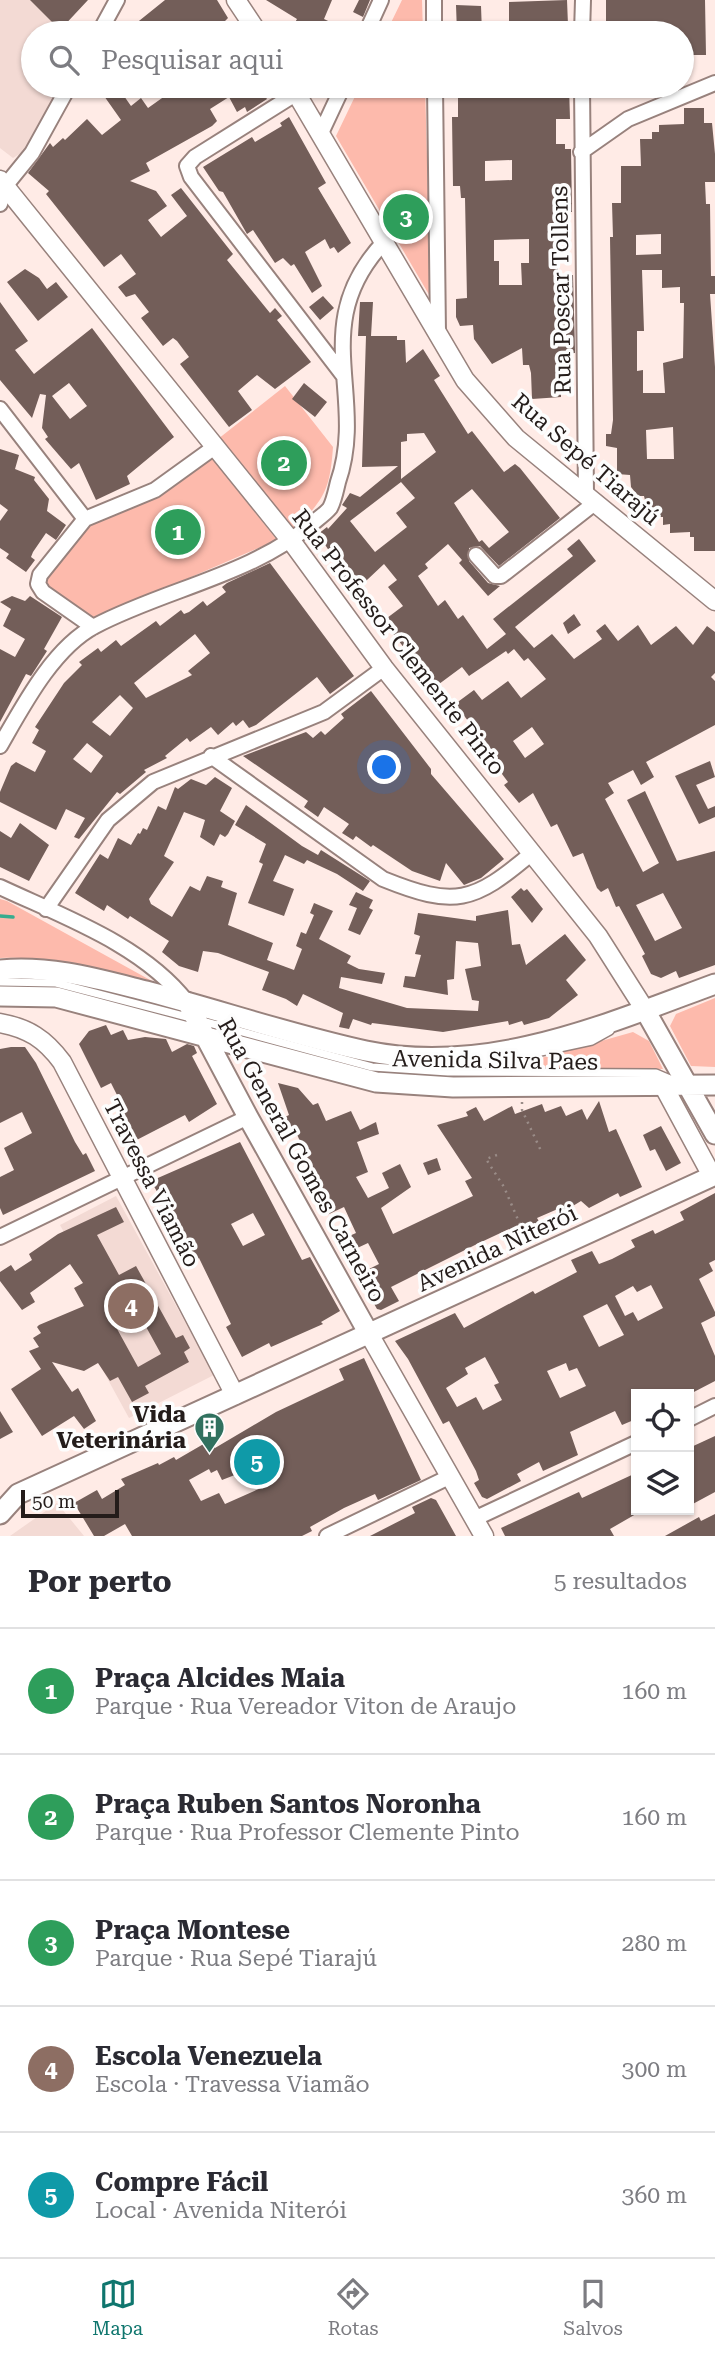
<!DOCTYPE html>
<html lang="pt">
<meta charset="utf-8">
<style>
:root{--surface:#fff;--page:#f2f2f3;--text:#2b2b33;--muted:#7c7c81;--line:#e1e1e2;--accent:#0f766e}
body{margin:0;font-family:"Roboto Serif",serif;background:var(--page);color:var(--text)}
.controls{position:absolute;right:21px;bottom:21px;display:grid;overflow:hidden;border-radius:0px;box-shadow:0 2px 5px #0004}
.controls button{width:63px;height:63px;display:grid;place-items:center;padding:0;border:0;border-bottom:2px solid var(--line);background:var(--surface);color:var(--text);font:35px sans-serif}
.scale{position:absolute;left:21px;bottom:18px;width:98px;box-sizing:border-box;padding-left:7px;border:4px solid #241c1a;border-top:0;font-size:19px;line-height:24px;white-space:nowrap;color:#241c1a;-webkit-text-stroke:5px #fdfdfd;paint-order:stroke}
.you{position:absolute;left:385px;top:768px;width:24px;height:24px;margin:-18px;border:5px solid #fff;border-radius:50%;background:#1a73e8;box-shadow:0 0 0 10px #1a73e833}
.badge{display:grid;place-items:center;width:46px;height:46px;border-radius:50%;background:var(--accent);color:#fff;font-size:23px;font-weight:700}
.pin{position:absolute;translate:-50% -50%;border:4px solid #fff;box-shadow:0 2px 7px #0006}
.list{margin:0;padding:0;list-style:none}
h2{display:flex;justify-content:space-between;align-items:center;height:91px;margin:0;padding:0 28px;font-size:30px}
h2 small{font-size:23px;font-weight:400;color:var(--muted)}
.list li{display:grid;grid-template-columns:46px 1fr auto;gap:21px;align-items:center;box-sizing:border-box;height:126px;padding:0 28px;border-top:2px solid var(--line)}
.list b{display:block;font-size:26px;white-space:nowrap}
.list p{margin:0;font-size:23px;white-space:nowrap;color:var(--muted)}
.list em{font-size:23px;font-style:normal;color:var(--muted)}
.icon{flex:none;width:38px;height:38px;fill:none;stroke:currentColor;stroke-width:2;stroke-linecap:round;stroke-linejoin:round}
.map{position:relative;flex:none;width:715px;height:1536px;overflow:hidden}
.search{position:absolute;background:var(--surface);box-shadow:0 2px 5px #0004;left:21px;right:21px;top:21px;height:77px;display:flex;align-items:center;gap:18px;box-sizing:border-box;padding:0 24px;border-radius:38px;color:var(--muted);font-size:26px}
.sheet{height:721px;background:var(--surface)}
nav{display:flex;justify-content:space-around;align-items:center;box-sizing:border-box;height:98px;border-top:2px solid var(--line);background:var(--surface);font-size:19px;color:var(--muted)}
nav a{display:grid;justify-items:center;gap:4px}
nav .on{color:var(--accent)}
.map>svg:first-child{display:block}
.built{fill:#f3dad4}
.green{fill:#fdbaac}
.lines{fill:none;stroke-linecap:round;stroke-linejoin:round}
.stream{stroke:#37ac8e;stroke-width:3.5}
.building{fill:#735e59;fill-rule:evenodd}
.service-casing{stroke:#98827d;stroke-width:10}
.minor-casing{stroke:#98827d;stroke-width:18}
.tertiary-casing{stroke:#98827d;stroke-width:21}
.secondary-casing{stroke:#98827d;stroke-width:23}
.path{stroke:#9a8c88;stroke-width:2.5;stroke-dasharray:2 5;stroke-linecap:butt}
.service{stroke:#fff;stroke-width:7}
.minor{stroke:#fff;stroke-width:14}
.tertiary{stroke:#fff;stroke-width:18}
.secondary{stroke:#fff;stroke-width:19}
.labels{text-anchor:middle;stroke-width:7;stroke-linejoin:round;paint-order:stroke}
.street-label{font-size:23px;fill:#241c1a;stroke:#fdfdfd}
.poi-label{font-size:23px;font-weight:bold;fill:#241c1a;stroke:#fdfdfd;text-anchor:end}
</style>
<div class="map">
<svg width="715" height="1536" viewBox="0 0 715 1536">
<rect width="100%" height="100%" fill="#ffebe6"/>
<path class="built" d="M0,0H34L72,33H33V86H60L23,152L13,158L0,148Z
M116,1196L214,1375L129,1418L72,1314L100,1298L60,1225Z
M57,1503L84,1536H10Z"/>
<path class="green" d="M402,0H422L423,33H386Z
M360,86H425L431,298L336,136Z
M285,386L333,447C330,492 323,502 290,532L218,439Z
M211,457L277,540L94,619L43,583L90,524L164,493Z
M0,899L7,901L161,986C108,972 55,955 0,958Z
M715,998V1067L691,1066L670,1026L676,1014Z
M633,1032L649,1041L663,1069L506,1068Z"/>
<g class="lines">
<path class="stream" d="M0,916L13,917"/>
</g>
<path class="building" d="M30,0H88L60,30Z
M165,0H217L228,18L213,33H124Z
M266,0H332L324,19L353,33H289L297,19Z
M359,0H370L363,17L353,12Z
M567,0L568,25H554V33H524V25H509V2Z
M606,0H705L706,55H682V33H606Z
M456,5L481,6L482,33H457Z
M97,86H117L131,106L141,98L148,108L179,86H275L263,93L267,99L247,112L245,107L237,112L229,97L210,109L217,121L212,126L146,163L150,171L130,181L156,191L167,206L148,220L161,237L187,216L171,195L181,188L233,254L227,260L270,313L275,308L282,316L277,320L311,362L275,389L257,375L238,391L252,410L229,427L180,364L189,357L177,341L173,338L163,346L141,318L149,312L135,294L126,297L118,287L136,274L121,254L104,267L46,194L49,191L28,173L50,143L53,147L63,138L65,140L87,119L102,135L121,120Z
M458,86H569L570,119H556V144H565V149H571L572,212H557L558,255V276L573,275L575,350V353L561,354V397L532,399L531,373L529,365H523L522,348L492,364L474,339L473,325L460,326L456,317V299L467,298L465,198H461L460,186H453L452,117H458ZM512,160V180L485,181V161ZM529,239V263H521L522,285H499V261H494V240Z
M684,108H704V123H712L715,154V182H705L706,204H710L711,276H715V294H710L715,367V551H694V537H690V532L670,533V524L663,525V517H658V513H648L644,496H638L631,487L630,475L617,474V448L606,446V434H611L613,420L610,237H613L612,203H621V166H641L640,139H652V132H659V125L684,124ZM661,234V254L636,255V235ZM642,270H662V288L680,287V303H684L683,358L663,363L665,393H643V370L637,371V331H644ZM673,427L674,459H647L646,430Z
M289,117L326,183L318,188L351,243L338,253L334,247L330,249L325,239L305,252L322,286L312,293L294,264L291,266L283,258L275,263L253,230L247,234L223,192L219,191L203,167L252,137L255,142L282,126L280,123Z
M25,269L39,278L47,289L56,282L68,297L38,321L7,282Z
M323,296L334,308L320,320L309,307Z
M0,302L28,341L15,350L34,374L92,328L174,437L127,476L130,484L96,500L79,463L71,469L45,439L48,437L42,428L46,395L40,394L32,418L0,380ZM69,383L87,406L70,419L52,396Z
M360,302H373L371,336H397V340H405L406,363L423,349L440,376L434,380L468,434L472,431L504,472L515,464L520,468L560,518L499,566L480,546L469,548V561L488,583L500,586L488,596L459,563L462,560L448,544L425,564L428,568L418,576L438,606L445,600L458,619L463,615L487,649L506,634L493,619L573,556L567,549L579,539L596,561L515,627L534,648L552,634L574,659L602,639L596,631L605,624L618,641L638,625L651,645L676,626L693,645L707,626L715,632V673L711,677L715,681V725L646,762L654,777L641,785L633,770L608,783L614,793L605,799L643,872L659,863L627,800L645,791L677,861L715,851V965L679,978L676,971L661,978L651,974L642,956L645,954L619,906L616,907L608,888L601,892L597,888L583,853L573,857L557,824L551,827L533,793L519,803L504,785L508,782L478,742L482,739L455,704L474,690L482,700L508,681L521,698L546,679L528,658L524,661L514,649L508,654L506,651L469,676L462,667L435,687L383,621L403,606L388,587L397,580L384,564L351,595L339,580L345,575L318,534L327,527L328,529L347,508L342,505L350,493L360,497L398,466L362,467L366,336H358ZM424,433L436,452L401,479V442L407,441V434ZM401,482L415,498L396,513L407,527L375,552L350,521ZM472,489L509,532L489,548L482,540L479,542L454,503ZM532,727L544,744L525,758L513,741ZM663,893L682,928L655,941L636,905Z
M304,383L327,402L315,417L292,399Z
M0,449L19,455L15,469L35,477L34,480L49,499L47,511L66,525L56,540L46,533L33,552L31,557L35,560L26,572L6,558L9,554L0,548V521L8,510L0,504Z
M270,563L354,676L330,694L317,677L256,725L249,728L243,720L236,726L233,722L218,735L211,727L190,742L187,738L165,756L167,758L144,770L146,772L120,794L117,792L79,839L74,837L85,818L66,809L56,830L0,802V792L11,766L16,762L35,772L46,751L32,743L39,730L35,727L64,683L82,665L79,662L98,648L101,652L116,640L121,646L156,621L160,626L181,610L184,614L189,612L203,601L207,606L226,592L222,587L227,583ZM195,634L210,653L188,671L192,675L146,698L134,683ZM120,695L133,708L110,736L92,722ZM87,743L103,756L91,773L73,759Z
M12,596L25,601L30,596L62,617L44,649L47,651L31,676L26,674L0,722V649L15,657L25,639L3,626L11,609L0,602Z
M574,614L581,625L568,634L563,623Z
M371,691L431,769V774L504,859L481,878L464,885L446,863L440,881L412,871L373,845L371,847L356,836L353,840L342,833L349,824L324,807L318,817L304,807L308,801L243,756L306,732L313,738L321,731L325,735L344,718L341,714Z
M710,761L715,777L696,785L708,809L715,806V817L699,824L675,776Z
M215,777L232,788L220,811L235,821L228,834L225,837L220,834L214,846L200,837L205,820L184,812L164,856L174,862L149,899L151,904L172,917L190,886L200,891L207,876L223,881L221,887L237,893L228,925L273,943L267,960L294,970L302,949L296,946L301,932L306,934L314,915L310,913L314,903L333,911L319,939L351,956L347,963L359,969L385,973L382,984L341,977L339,988L407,1008L478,1011L479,1001L472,1000L465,969L481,966L478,943L456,941L454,979L447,980L448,995L403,987L405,976L415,977L421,955L415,954L420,936L414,934L418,913L476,921V916L508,910L512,945L520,944L526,965L565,934L586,960L566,980L578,995L549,1018L524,1025L522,1021L509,1025L508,1021L443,1032L372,1023L371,1025L353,1019L349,1029L339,1027L343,1013L303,994L297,1006L286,999L262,990L269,972L218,953L203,951L198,972L179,966L162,952L169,941L130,916L128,919L107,905L104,911L75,893L100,854L108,859L118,838L131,845L138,833L140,834L143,828L147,830L158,806L166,810L175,787L178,789L191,779L206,785Z
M246,805L302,846L318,855L321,850L370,881L363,891L337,874L307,860L304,864L285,855L273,881L294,889L284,916L248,903L263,864L259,862L266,844L235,825Z
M20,823L49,845L29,881L0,867V831L11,838Z
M521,888L524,891L527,889L543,909L532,923L511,897Z
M356,892L373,900L369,908L373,910L360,935L348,930L357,908L349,905Z
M106,1025L111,1035L123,1030L128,1040L145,1037L166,1039L172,1052L187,1044L194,1046L197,1053L192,1056L217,1104L189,1122L185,1115L125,1146L111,1119L123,1113L120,1101L111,1083L101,1088L79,1044L89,1031Z
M11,1047H25L36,1063L75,1142L83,1155L86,1153L95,1171L3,1215L0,1208V1177L14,1170L4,1148L32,1133L22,1112L0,1123V1049Z
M278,1083L298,1088L313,1105L318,1103L326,1121L351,1111L360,1130L376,1122L379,1134L357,1142L368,1172L356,1177L368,1198L389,1188L382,1173L400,1164L411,1187L381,1208L393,1234L473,1196L465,1181L472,1178L437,1125L468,1116L466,1112L476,1107L484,1121L512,1106L515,1114L542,1104L545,1112L561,1106L566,1116L582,1109L587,1120L599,1101L609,1132L616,1129L642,1187L620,1197L618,1193L589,1208L581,1201L563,1212L560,1208L537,1218L544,1230L517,1244L509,1229L477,1244L391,1287L399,1301L381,1310L377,1309L360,1279L363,1277L361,1273L379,1264L368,1243L353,1250L347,1237L356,1233L344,1207L327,1215L319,1199L325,1197L295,1130L291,1132L285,1117L289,1115Z
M661,1126L681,1163L666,1171L655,1149L650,1151L643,1135Z
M240,1142L294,1245L302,1260L310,1257L340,1311L321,1322L323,1324L271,1347L269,1343L242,1357L226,1327L231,1324L199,1258L196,1260L168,1202L164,1204L151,1181ZM253,1213L265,1235L243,1246L231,1224Z
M437,1158L441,1170L428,1175L423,1163Z
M715,1193V1260L709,1263L713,1271L699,1279L715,1312V1316L701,1323L715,1356V1381L690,1394H631L636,1404V1419L622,1425L615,1411L570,1432L578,1455L543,1471L539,1462L517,1474L521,1481L487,1499L482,1497L474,1483L479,1480L476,1471L449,1421L443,1424L408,1359L395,1341L455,1313L464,1328L533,1291L535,1294L577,1272L571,1260L592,1251L599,1264L612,1259L635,1247L631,1240L653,1230L655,1234L684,1220L680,1212ZM651,1285L663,1308L638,1321L633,1312L625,1316L615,1296L633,1286L637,1292ZM607,1304L624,1335L599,1347L583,1316ZM485,1357L499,1383L494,1385L502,1400L483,1410L476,1397L457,1407L446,1388L468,1374L465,1368ZM566,1363L569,1371L577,1368L586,1386L560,1398L547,1371Z
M116,1207L124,1222L97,1235L119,1275L136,1266L176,1338L183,1335L190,1348L184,1352L189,1362L145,1386L149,1393L132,1402L118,1377L110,1381L98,1363L84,1371L52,1362L72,1392L78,1388L96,1421L84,1429L74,1416L42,1436L11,1389L41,1369L29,1351L39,1347L33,1338L41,1333L37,1327L39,1325L84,1306L74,1288L83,1283L70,1264L30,1293L35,1302L22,1310L0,1281V1272L11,1265L15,1271L32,1260L29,1254L58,1234ZM128,1294L161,1354L138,1367L105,1307Z
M364,1358L421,1480L378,1500L375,1494L344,1508L310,1527L312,1531L302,1536H132L125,1524L104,1536H94L74,1503L97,1490L102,1499L125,1485L121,1479L158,1463L159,1465L174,1457L176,1460L207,1442L211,1441L215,1448L276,1412L344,1380L339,1369ZM209,1469L211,1473L217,1470L222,1480L250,1469L261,1488L225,1504L219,1493L201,1501L189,1480Z
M0,1411L13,1432L0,1439Z
M715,1436V1492L689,1506V1448Z
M636,1473V1514L610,1529L614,1536H505L501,1528L579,1492L582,1498Z
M431,1498L436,1500L456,1536H370L415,1513L412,1507Z
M715,1514V1536H665L699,1517L701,1521Z"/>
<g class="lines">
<defs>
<path id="service" d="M0,982L56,983L191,1018
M202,1021L372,1067L448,1072L656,1073L670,1079
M463,1069L592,1041L610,1031"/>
<path id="minor" d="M434,0V33
M99,33L117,0
M366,33L381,0
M582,33L583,0
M435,86L438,333
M582,86L586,494
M297,93L195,157L187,166L191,177L343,375
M321,133L343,86
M581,152L628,119L715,83
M0,204L6,185L32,153L69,86
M0,409L85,519
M476,555L495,576H501L596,502
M93,627L43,592L38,584L40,575L85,519L155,490L216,446
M0,746C23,706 53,648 95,626C165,589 253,575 314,522C319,518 326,513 330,508C334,501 336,490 338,482C368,395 306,324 385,241
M211,756L383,879C455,908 473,903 532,853
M0,887C64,917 143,945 187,1002
M46,909L108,820L153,782L324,712L384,668
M0,1237L248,1117
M689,1419L715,1406
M474,1519L636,1443
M327,1536L449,1477"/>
<path id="tertiary" d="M236,0L258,33
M292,86L465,380L516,438L715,601
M0,180L292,542L384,668L598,936L645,1010
M0,1023C28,1028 45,1039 62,1062L235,1395
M664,1087L712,1176
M369,1334L484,1536"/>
<path id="secondary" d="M0,970C50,965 98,979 146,991C219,1010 292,1035 366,1051C487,1076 604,1025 715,984
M0,996L56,997L376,1082L453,1087L715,1085
M187,1002L248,1117L369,1334
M645,1010L715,1134
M0,1514L18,1494L715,1175"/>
</defs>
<use href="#service" class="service-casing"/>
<use href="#minor" class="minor-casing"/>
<use href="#tertiary" class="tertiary-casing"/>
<use href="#secondary" class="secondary-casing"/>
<path class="path" d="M522,1102V1110L542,1153
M497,1155L486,1159L504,1187L528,1243"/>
<use href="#service" class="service"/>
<use href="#minor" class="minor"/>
<use href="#tertiary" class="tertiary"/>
<use href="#secondary" class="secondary"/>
</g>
<defs>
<symbol id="building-pin" viewBox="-11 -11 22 30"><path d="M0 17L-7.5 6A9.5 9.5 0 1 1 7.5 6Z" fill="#31715f" stroke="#fdfdfd"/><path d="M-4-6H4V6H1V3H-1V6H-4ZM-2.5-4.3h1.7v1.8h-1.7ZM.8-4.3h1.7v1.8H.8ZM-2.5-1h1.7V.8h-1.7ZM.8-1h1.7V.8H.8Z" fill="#fff"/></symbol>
</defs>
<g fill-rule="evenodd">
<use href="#building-pin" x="192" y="1410" width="35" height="47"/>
</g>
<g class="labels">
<g class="street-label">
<text transform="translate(561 290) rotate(-91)" y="8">Rua Poscar Tollens</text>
<text transform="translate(586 459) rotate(41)" y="8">Rua Sepé Tiarajú</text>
<text transform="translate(399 642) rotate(52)" y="8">Rua Professor Clemente Pinto</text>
<text transform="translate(495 1060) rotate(1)" y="8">Avenida Silva Paes</text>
<text transform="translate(302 1160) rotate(61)" y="8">Rua General Gomes Carneiro</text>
<text transform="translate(152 1183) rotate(63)" y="8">Travessa Viamão</text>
<text transform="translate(497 1248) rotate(-25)" y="8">Avenida Niterói</text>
</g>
<g class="poi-label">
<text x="186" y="1422">Vida<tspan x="186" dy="26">Veterinária</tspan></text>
</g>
</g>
</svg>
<div class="controls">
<button><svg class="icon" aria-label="locate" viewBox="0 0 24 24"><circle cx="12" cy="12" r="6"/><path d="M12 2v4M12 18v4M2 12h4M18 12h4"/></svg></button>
<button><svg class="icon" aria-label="layers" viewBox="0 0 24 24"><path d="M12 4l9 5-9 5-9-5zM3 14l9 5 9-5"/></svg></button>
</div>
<div class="scale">50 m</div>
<div class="you"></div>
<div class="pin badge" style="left:178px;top:532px;background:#2e9e5b">1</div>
<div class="pin badge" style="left:284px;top:463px;background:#2e9e5b">2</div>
<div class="pin badge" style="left:406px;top:217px;background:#2e9e5b">3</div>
<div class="pin badge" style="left:131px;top:1306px;background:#8d6e63">4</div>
<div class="pin badge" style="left:257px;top:1462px;background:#0f9aa8">5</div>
<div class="search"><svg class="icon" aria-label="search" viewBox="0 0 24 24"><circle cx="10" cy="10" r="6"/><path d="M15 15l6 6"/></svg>Pesquisar aqui</div>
</div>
<section class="sheet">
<h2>Por perto<small>5 resultados</small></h2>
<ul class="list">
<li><span class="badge" style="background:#2e9e5b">1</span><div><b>Praça Alcides Maia</b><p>Parque · Rua Vereador Viton de Araujo</p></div><em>160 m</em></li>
<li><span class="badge" style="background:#2e9e5b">2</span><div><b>Praça Ruben Santos Noronha</b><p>Parque · Rua Professor Clemente Pinto</p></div><em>160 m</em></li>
<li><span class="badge" style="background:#2e9e5b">3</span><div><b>Praça Montese</b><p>Parque · Rua Sepé Tiarajú</p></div><em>280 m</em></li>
<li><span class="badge" style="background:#8d6e63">4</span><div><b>Escola Venezuela</b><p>Escola · Travessa Viamão</p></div><em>300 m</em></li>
<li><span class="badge" style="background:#0f9aa8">5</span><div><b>Compre Fácil</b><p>Local · Avenida Niterói</p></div><em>360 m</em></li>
</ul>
</section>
<nav>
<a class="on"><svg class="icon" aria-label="map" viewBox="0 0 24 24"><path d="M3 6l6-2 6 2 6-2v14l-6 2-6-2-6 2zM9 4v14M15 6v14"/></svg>Mapa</a>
<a><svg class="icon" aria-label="directions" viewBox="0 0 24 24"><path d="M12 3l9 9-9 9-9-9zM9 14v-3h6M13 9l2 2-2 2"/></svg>Rotas</a>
<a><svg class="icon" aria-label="saved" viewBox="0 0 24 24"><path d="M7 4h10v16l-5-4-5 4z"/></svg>Salvos</a>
</nav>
